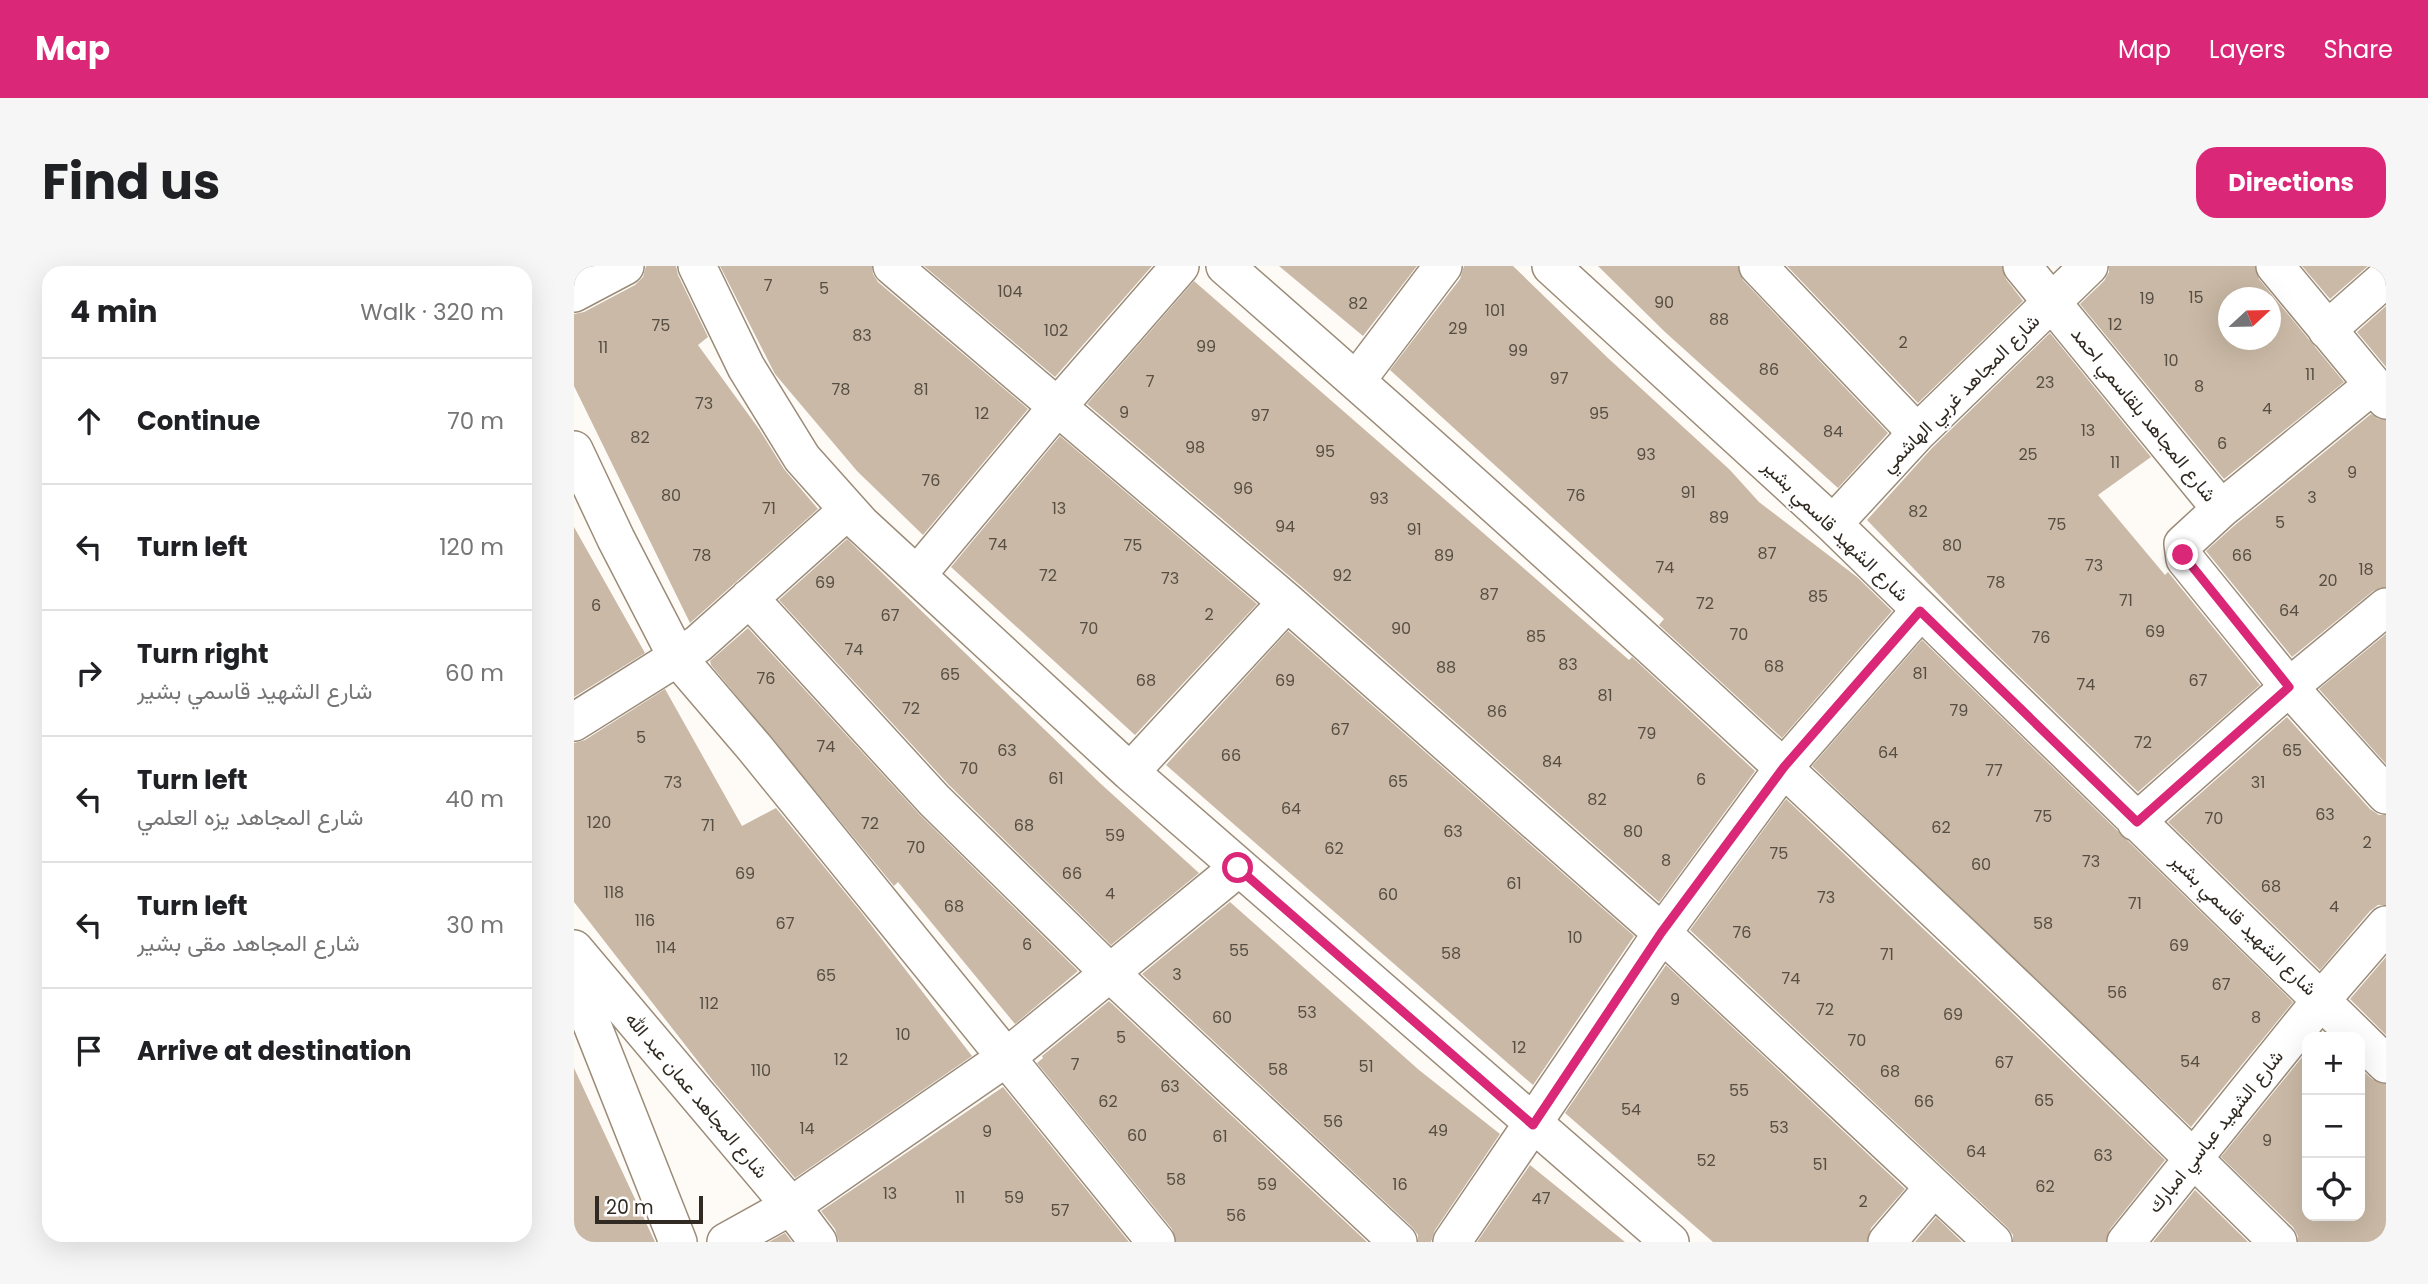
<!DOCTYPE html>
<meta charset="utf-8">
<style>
:root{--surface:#fff;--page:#f6f6f6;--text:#202124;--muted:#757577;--line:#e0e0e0;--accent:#db2777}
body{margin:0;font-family:Poppins,Vazirmatn,sans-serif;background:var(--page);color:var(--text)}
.controls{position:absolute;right:21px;bottom:21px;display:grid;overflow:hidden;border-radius:14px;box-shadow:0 7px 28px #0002}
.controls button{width:63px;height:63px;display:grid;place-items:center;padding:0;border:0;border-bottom:2px solid var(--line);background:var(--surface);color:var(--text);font:35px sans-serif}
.compass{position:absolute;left:1644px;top:21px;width:63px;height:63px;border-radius:50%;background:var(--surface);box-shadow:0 7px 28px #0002;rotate:68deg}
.scale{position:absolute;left:21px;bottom:18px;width:108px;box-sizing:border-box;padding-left:7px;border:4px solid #302a22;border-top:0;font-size:19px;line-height:24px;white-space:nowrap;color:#302a22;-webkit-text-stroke:5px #fff;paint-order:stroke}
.stop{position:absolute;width:21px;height:21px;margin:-16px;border:5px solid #db2777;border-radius:50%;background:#fff}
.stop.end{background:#db2777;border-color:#fff;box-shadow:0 2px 7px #0008}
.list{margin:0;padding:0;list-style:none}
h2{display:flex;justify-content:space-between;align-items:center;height:91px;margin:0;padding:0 28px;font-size:30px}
h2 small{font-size:23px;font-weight:400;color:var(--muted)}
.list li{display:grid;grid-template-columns:46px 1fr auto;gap:21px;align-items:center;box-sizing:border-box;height:126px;padding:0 28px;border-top:2px solid var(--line)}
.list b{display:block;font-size:26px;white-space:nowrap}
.list p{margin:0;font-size:23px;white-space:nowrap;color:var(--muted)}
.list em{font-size:23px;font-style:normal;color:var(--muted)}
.icon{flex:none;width:38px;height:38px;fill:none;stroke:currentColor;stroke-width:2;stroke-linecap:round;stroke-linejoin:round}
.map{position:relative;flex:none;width:1812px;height:976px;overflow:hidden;border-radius:21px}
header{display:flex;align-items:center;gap:42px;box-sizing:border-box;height:98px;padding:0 35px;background:var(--accent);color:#fff}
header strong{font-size:33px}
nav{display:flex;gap:38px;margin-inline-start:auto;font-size:24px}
.intro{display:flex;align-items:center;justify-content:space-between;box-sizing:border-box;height:168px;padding:0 42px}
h1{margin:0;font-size:49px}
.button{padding:18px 32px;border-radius:21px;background:var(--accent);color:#fff;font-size:24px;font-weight:700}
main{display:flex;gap:42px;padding:0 42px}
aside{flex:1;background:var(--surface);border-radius:21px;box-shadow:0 7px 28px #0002}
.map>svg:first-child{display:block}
.building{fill:#cab9a6;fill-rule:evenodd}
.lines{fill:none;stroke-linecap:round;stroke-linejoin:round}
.minor-casing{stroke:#9b8c79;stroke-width:40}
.minor{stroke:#fff;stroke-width:37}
.route{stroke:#db2777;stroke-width:9}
.labels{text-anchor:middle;stroke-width:5;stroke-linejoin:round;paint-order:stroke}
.number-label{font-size:16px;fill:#564e43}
.street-label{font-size:19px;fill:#302a22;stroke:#fff}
</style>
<header>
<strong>Map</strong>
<nav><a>Map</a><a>Layers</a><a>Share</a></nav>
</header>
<div class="intro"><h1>Find us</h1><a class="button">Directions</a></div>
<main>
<aside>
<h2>4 min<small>Walk · 320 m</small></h2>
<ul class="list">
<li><svg class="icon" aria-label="ahead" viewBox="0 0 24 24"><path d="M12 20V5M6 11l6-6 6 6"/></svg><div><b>Continue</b></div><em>70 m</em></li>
<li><svg class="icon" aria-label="left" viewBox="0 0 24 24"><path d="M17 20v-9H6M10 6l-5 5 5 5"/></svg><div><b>Turn left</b></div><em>120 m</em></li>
<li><svg class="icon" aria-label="right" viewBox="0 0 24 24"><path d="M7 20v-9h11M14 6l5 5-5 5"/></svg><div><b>Turn right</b><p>شارع الشهيد قاسمي بشير</p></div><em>60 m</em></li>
<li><svg class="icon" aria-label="left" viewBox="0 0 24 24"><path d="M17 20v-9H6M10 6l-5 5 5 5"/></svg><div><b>Turn left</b><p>شارع المجاهد يزه العلمي</p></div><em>40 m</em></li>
<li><svg class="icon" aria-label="left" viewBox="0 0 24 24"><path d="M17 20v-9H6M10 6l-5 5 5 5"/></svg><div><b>Turn left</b><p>شارع المجاهد مقى بشير</p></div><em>30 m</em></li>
<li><svg class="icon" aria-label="arrive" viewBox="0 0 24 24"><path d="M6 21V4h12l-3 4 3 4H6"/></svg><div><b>Arrive at destination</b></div></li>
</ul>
</aside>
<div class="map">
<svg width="1812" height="976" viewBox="0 0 1812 976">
<rect width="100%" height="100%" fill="#fefbf7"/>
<path class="building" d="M72,0H102L104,9L134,71L124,79L185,163L210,203L244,243L116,357L0,120V48L10,46L61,19L69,11Z
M146,0H298L299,8L304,16L454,143L349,269L283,205L201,108Z
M350,0H578L481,111Z
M705,0H843L789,70Z
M890,0H939L1035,93L1156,204L1185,236L1283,311L1318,345L1208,472L1085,359L1090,353L816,104L886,13Z
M1024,0H1164L1169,14L1314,167L1264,222L1091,66Z
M1213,0H1428L1432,13L1449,35L1344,137Z
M1535,0H1681L1685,13L1770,116L1650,213L1506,38L1530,15L1535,6ZM1655,32H1697V74H1655Z
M1728,0H1794L1756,33Z
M620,15L1055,394L1058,391L1181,505L1085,636L727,320L513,138Z
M1812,40V101L1783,66Z
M1476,67L1577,191L1524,229L1591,309L1594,306L1686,419L1564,526L1412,378L1293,254L1358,182Z
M1797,148L1804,153L1812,154V321L1799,325L1718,391L1632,285L1661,259Z
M486,170L683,338L561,469L377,301Z
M0,261L71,387L0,431Z
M273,273L527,518L625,607L537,679L375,519L205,334Z
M174,362L345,548L504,705L441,758L324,616L320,620L137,399L136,395Z
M714,365L1060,670L959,819L592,499Z
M1812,368V498L1745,423Z
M1348,374L1719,736L1617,861L1238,500Z
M91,423L168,560L202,542L287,646L398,790L221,912L140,816L0,636V477L11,474Z
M1713,451L1796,543L1805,549H1812V639H1804L1796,645L1746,704L1594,556Z
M1212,533L1432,741L1591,894L1536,963L1532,976H1439V969L1433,961L1116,664Z
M656,636L845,804L926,868L861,964L857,976H844V969L838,961L568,708Z
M1812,691V769L1776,733Z
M1092,699L1331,923L1297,962L1293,976H1139L991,847Z
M535,735L793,976H602L598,963L463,797L469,792L468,790Z
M1733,785V950H1786V802L1798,813L1812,818V976H1724V970L1719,961L1647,891Z
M0,802L61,933L81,976H0Z
M429,821L555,976H265L261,963L247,945Z
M956,899L1051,976H903Z
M1621,924L1674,976H1579Z
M1362,951L1388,976H1341Z
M211,967L218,976H195Z"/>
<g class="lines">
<defs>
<path id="minor" d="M123,0L172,101L228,192L287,258L556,506L1096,976
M318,0L713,336L1088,667L1419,976
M651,0C1012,315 1364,639 1704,976
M977,0L1259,258L1812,798
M1184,0L1343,167
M1448,0L1647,243L1799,119
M1701,0L1812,134
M0,27L51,0
M1753,64L1812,12
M782,115L869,0
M0,184L42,273L103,391L180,481L582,976
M1647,243L1609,278L1611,293L1715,421L1812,529
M1259,258L1343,167L1515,0
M343,309L484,140L606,0
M175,332L360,534L536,707L824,976
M0,456L124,378L274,244
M556,506L713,336
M1562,556L1715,421L1812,341
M0,683L217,940L244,976
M0,713L104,976
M152,976L217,940L433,791L664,602
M878,976L1088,667L1210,501L1346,345
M1313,976L1360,921
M1552,976L1748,733L1812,659"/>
</defs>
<use href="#minor" class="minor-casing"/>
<use href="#minor" class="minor"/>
</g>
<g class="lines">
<path class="route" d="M664,602L959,859L1087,667L1210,501L1346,345L1563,556L1715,421L1609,289"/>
</g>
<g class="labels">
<g class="number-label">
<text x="194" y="25">7</text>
<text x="250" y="28">5</text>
<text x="436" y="31">104</text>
<text x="1622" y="37">15</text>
<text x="1573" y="38">19</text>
<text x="1090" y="42">90</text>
<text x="784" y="43">82</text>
<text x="921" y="50">101</text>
<text x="1145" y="59">88</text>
<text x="1541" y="64">12</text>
<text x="87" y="65">75</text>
<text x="884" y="68">29</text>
<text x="482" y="70">102</text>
<text x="288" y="75">83</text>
<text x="1329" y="82">2</text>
<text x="632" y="86">99</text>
<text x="29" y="87">11</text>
<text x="944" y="90">99</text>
<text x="1597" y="100">10</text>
<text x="1195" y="109">86</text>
<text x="1736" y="114">11</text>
<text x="985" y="118">97</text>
<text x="576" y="121">7</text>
<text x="1471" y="122">23</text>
<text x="1625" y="126">8</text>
<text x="267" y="129">78</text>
<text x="347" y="129">81</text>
<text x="130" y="143">73</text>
<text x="1693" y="148">4</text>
<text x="550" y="152">9</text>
<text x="408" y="153">12</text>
<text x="1025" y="153">95</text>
<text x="686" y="155">97</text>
<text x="1514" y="170">13</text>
<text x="1259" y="171">84</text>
<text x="66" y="177">82</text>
<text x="1648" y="183">6</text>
<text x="621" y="187">98</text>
<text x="751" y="191">95</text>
<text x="1072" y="194">93</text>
<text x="1454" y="194">25</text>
<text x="1541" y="202">11</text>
<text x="1778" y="212">9</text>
<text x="357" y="220">76</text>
<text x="669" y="228">96</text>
<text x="1114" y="232">91</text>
<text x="97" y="235">80</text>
<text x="1002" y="235">76</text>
<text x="1738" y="237">3</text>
<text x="805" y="238">93</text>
<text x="195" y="248">71</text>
<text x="485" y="248">13</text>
<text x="1344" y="251">82</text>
<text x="1145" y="257">89</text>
<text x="1706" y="262">5</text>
<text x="1483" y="264">75</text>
<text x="711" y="266">94</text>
<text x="840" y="269">91</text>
<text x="424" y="284">74</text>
<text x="559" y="285">75</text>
<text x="1378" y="285">80</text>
<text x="1193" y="293">87</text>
<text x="128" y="295">78</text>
<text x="870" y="295">89</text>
<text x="1668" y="295">66</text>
<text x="1520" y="305">73</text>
<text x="1091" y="307">74</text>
<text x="1792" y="309">18</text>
<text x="474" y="315">72</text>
<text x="768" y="315">92</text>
<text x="596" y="318">73</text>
<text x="1754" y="320">20</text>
<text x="251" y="322">69</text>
<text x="1422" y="322">78</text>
<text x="915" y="334">87</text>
<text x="1244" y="336">85</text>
<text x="1552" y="340">71</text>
<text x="1131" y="343">72</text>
<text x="22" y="345">6</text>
<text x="1715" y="350">64</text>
<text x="635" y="354">2</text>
<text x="316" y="355">67</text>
<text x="515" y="368">70</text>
<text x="827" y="368">90</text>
<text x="1581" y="371">69</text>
<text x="1165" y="374">70</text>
<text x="962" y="376">85</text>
<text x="1467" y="377">76</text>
<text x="280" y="389">74</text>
<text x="994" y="404">83</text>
<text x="1200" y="406">68</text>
<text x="872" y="407">88</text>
<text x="1346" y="413">81</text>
<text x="376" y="414">65</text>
<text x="192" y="418">76</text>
<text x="572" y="420">68</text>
<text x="711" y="420">69</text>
<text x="1624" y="420">67</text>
<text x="1512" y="424">74</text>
<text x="1031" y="435">81</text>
<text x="337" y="448">72</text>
<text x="1385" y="450">79</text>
<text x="923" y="451">86</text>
<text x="766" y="469">67</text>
<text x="1073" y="473">79</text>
<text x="67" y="477">5</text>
<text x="1569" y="482">72</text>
<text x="252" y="486">74</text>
<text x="433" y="490">63</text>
<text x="1718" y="490">65</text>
<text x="1314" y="492">64</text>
<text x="657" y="495">66</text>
<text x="978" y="501">84</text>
<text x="395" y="508">70</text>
<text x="1420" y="510">77</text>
<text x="482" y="518">61</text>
<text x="1127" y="519">6</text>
<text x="824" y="521">65</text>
<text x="99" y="522">73</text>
<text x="1684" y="522">31</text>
<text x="1023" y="539">82</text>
<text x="717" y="548">64</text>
<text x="1751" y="554">63</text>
<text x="1469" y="556">75</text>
<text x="1640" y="558">70</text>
<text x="25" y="562">120</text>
<text x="296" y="563">72</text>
<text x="134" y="565">71</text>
<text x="450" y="565">68</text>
<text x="1367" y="567">62</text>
<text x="879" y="571">63</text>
<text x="1059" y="571">80</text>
<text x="541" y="575">59</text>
<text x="1793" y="582">2</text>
<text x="342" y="587">70</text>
<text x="760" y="588">62</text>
<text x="1205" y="593">75</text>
<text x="1092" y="600">8</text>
<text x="1517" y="601">73</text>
<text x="1407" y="604">60</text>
<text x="171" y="613">69</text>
<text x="498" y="613">66</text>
<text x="940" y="623">61</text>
<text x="1697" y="626">68</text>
<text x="40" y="632">118</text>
<text x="536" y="633">4</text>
<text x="814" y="634">60</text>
<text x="1252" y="637">73</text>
<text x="1561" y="643">71</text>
<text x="380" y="646">68</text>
<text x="1760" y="646">4</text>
<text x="71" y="660">116</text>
<text x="211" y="663">67</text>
<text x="1469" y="663">58</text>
<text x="1168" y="672">76</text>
<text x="1001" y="677">10</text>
<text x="453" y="684">6</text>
<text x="1605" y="685">69</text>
<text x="92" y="687">114</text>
<text x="665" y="690">55</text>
<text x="877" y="693">58</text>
<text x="1313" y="694">71</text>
<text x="603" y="714">3</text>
<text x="252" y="715">65</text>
<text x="1217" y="718">74</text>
<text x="1647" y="724">67</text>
<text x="1543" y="732">56</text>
<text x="1101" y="739">9</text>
<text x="135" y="743">112</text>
<text x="1251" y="749">72</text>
<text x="733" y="752">53</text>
<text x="1379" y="754">69</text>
<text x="648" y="757">60</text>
<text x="1682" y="757">8</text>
<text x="329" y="774">10</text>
<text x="547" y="777">5</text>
<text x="1283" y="780">70</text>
<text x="945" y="787">12</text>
<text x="267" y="799">12</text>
<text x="1616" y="801">54</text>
<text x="1430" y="802">67</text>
<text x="501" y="804">7</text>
<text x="792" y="806">51</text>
<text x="704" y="809">58</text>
<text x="187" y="810">110</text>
<text x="1316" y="811">68</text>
<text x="596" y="826">63</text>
<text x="1165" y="830">55</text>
<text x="1470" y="840">65</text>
<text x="534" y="841">62</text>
<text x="1350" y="841">66</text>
<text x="1057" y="849">54</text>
<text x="759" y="861">56</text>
<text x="1205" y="867">53</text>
<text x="233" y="868">14</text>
<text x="864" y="870">49</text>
<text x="413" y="871">9</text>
<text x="563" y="875">60</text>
<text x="646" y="876">61</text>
<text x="1693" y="880">9</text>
<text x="1402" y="891">64</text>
<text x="1529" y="895">63</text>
<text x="1132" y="900">52</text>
<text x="1246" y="904">51</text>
<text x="602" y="919">58</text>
<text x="693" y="924">59</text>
<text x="826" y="924">16</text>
<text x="1471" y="926">62</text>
<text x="316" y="933">13</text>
<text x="386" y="937">11</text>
<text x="440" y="937">59</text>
<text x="967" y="938">47</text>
<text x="1289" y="941">2</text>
<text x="486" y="950">57</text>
<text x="662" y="955">56</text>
</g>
<g class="street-label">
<text transform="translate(1386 127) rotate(-45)" y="7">شارع المجاهد غربي الهاشمي</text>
<text transform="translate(1570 148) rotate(51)" y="7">شارع المجاهد بلقاسمي احمد</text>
<text transform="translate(1262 264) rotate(44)" y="7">شارع الشهيد قاسمي بشير</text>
<text transform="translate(1670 658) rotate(44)" y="7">شارع الشهيد قاسمي بشير</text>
<text transform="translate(123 829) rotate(50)" y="7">شارع المجاهد عمان عبد الله</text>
<text transform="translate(1641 865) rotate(-51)" y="7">شارع الشهيد عباسي امبارك</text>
</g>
</g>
</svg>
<div class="controls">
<button>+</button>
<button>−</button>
<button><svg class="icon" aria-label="locate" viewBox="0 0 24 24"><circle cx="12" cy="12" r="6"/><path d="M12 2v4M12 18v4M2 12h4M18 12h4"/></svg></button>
</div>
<svg class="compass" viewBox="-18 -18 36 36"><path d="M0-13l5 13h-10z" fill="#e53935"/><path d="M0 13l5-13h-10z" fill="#757577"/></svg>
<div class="scale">20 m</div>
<div class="stop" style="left:664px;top:602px"></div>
<div class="stop end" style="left:1609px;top:289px"></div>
</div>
</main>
